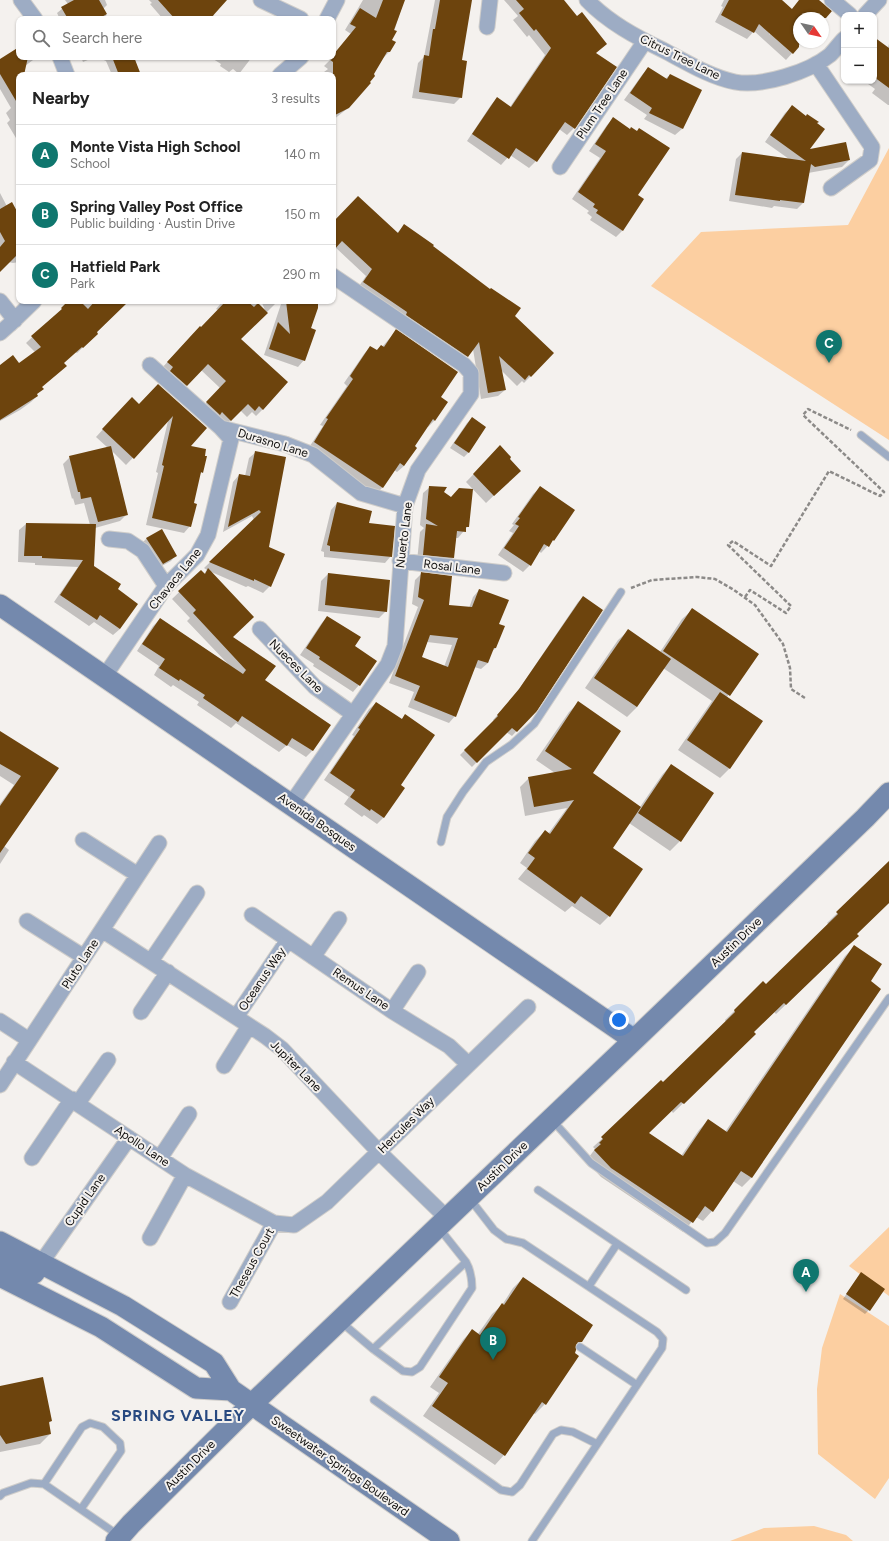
<!DOCTYPE html>
<meta charset="utf-8">
<style>
:root{--surface:#fff;--page:#f2f2f2;--text:#222;--muted:#767676;--line:#e0e0e0;--accent:#0f766e}
body{margin:0;font-family:Figtree,sans-serif;background:var(--page);color:var(--text)}
.controls{position:absolute;right:12px;top:12px;display:grid;overflow:hidden;border-radius:8px;box-shadow:0 1px 3px #0004}
.controls button{width:36px;height:36px;display:grid;place-items:center;padding:0;border:0;border-bottom:1px solid var(--line);background:var(--surface);color:var(--text);font:20px sans-serif}
.compass{position:absolute;left:793px;top:12px;width:36px;height:36px;border-radius:50%;background:var(--surface);box-shadow:0 1px 3px #0004;rotate:124deg}
.you{position:absolute;left:619px;top:1020px;width:14px;height:14px;margin:-10px;border:3px solid #fff;border-radius:50%;background:#1a73e8;box-shadow:0 0 0 6px #1a73e833}
.badge{display:grid;place-items:center;width:26px;height:26px;border-radius:50%;background:var(--accent);color:#fff;font-size:13px;font-weight:700}
.pin{position:absolute;translate:-50% -33px;filter:drop-shadow(0 1px 2px #0008)}
.pin::after{content:'';position:absolute;top:21px;width:14px;height:12px;background:inherit;clip-path:polygon(0 0,100% 0,50% 100%)}
.list{margin:0;padding:0;list-style:none}
h2{display:flex;justify-content:space-between;align-items:center;height:52px;margin:0;padding:0 16px;font-size:17px}
h2 small{font-size:13px;font-weight:400;color:var(--muted)}
.list li{display:grid;grid-template-columns:26px 1fr auto;gap:12px;align-items:center;box-sizing:border-box;height:60px;padding:0 16px;border-top:1px solid var(--line)}
.list b{display:block;font-size:15px;white-space:nowrap}
.list p{margin:0;font-size:13px;white-space:nowrap;color:var(--muted)}
.list em{font-size:13px;font-style:normal;color:var(--muted)}
.icon{flex:none;width:22px;height:22px;fill:none;stroke:currentColor;stroke-width:2;stroke-linecap:round;stroke-linejoin:round}
.map{position:relative;flex:none;width:889px;height:1541px;overflow:hidden}
.search{position:absolute;background:var(--surface);box-shadow:0 1px 3px #0004;left:16px;top:16px;width:320px;height:44px;display:flex;align-items:center;gap:10px;box-sizing:border-box;padding:0 14px;border-radius:8px;color:var(--muted);font-size:15px}
.panel{position:absolute;background:var(--surface);box-shadow:0 1px 3px #0004;left:16px;top:72px;width:320px;height:232px;border-radius:8px}
.map>svg:first-child{display:block}
.green{fill:#fccfa1}
.shadow{fill:#0003;fill-rule:evenodd}
.building{fill:#6d440d;fill-rule:evenodd}
.lines{fill:none;stroke-linecap:round;stroke-linejoin:round}
.lane-casing{stroke:#cfcdca;stroke-width:9}
.street-casing{stroke:#cfcdca;stroke-width:17}
.secondary-casing{stroke:#cfcdca;stroke-width:23}
.path{stroke:#8c8a88;stroke-width:2.5;stroke-dasharray:4 2;stroke-linecap:butt}
.lane{stroke:#9dacc4;stroke-width:7}
.street{stroke:#9dacc4;stroke-width:15}
.secondary{stroke:#7489ad;stroke-width:21}
.labels{text-anchor:middle;stroke-width:4;stroke-linejoin:round;paint-order:stroke}
.street-label{font-size:12px;fill:#0e0d0c;stroke:#f4f1ee}
.district-label{font-size:16px;font-weight:bold;letter-spacing:1px;fill:#284980;stroke:#f4f1ee}
</style>
<div class="map">
<svg width="889" height="1541" viewBox="0 0 889 1541">
<rect width="100%" height="100%" fill="#f4f1ee"/>
<path class="green" d="M889,148V440L651,286L701,232L848,225Z
M889,1227V1296L849,1266Z
M840,1294L889,1326V1478L875,1499L818,1454L817,1389L822,1348Z
M814,1526L846,1535L853,1541H730L764,1528Z"/>
<path class="shadow" d="M65,0H105L107,5L103,9L108,19H60L57,13L68,4Z
M149,0H216L213,19H163L150,4L152,3Z
M363,0H404L391,41L389,52L383,58L348,108L333,120V75H320L328,69L324,66L333,57L351,34L345,30Z
M435,0H471L461,61V97L454,104L412,98L418,63L424,57Z
M504,0H562L595,53L574,128L567,135L559,129L536,161L529,168L510,155L501,165L467,141L491,105L497,98L510,107L545,55L529,35L527,37L513,20L518,16Z
M724,0H782L769,35L800,0H817L830,11L823,19V18H799V42H802L786,60L754,31L747,39L715,22L723,7L721,6Z
M889,44V105H888L872,93L875,89L864,81H874V46L888,48Z
M19,48V57H37L25,66L24,75H19V143L7,123L10,120L6,113L11,108L0,89V60Z
M81,57H95L83,62Z
M97,57H134L140,75H112L106,61Z
M210,57H252L239,74L233,69L229,72L220,66L221,64Z
M648,68L665,79L670,75L682,129L675,135L644,119L647,115L624,100L642,75Z
M792,107L805,117L807,115L808,151L849,160L842,167L808,173L803,203L797,209L774,206L772,208L729,201L736,159L742,153L789,159L765,142L785,113Z
M613,119L636,195L643,200L622,231L616,237L590,220L592,217L587,213L589,211L572,199L600,158L589,151L607,125Z
M0,193L11,214L19,221V262L13,263L8,262L0,270Z
M333,223L397,233L404,226L432,247L514,316L553,353L524,383L522,381L517,386L501,370L505,390L498,396L481,399L473,349L461,363L357,289L366,276L335,247L333,249Z
M70,301H129L96,333L97,334L77,353L75,352L63,363L41,387L36,395L37,396L31,402L20,410L0,421V367L19,364L35,352L26,343Z
M223,301H255L265,310L261,301H278L240,339L263,409L256,416L252,412L247,417L240,410L224,427L200,410L220,388L201,370L180,392L161,369L193,334L201,328L218,310L216,309Z
M282,301H317L304,360L298,367L264,355Z
M396,331L439,397L435,420L428,427L427,426L413,447L415,448L404,466L397,472L394,470L382,488L376,494L308,449L323,426L320,425L347,386L344,383L364,354L370,347L376,351L381,346L382,347Z
M158,385L202,472L199,475L193,504L190,526L184,533L146,525L158,473L156,472L168,421L126,465L112,451L127,514L120,521L95,528L93,567L116,590L120,629L113,635L94,622L89,626L54,602L78,567L35,565V563L18,562L19,530L26,524L90,525L84,503L75,505L73,498L72,499L63,464L70,457L108,448L96,437L125,405H139Z
M472,418L469,452L464,457L450,448L467,423Z
M500,447L508,459L512,478L486,503L466,482Z
M256,452L268,547L270,586L263,593L248,586L246,587L209,571L232,637L264,681L329,725L312,751L306,757L287,745L279,752L236,723L231,728L197,705L199,702L173,685L171,687L154,675L159,666L137,651L153,626L160,619L228,664L187,621L190,618L172,599L201,571L204,574L207,570L204,568L254,520L252,516L223,532L233,482L239,475L245,476L249,458Z
M430,487L443,492L468,526L458,538H456L453,558L447,564L417,561L420,532L424,528L420,525L423,493Z
M540,488L553,540L541,553L539,551L530,565L523,572L498,555L513,533L509,531L514,525L512,524L533,494Z
M337,503L368,524L391,556L385,563L324,557V552L321,551L331,510Z
M147,538L175,556L171,561L158,568L142,543Z
M328,574L386,611L379,618L318,611L321,581Z
M421,574L448,606L469,608L473,597L479,590L498,625L496,648L491,652L488,663L481,669L474,667L455,716L449,723L408,707L414,692L389,683L418,607L412,604L415,580ZM427,642L452,645L444,667L421,658Z
M583,597L536,710L512,736L506,732L472,767L460,755L494,721L493,720L515,695L578,602Z
M692,610L757,654L727,697L762,721L729,769L720,778L678,750L712,701L663,668L637,707L627,717L585,688L618,640L628,631L660,652L682,619Z
M327,617L354,646L359,685L353,692L313,666L314,664L300,655L321,624Z
M376,703L401,720L405,715L400,785L384,817L377,824L364,815L362,817L344,804L349,797L324,780L354,736L352,735L369,709Z
M578,703L591,773L640,807L662,775L671,765L713,793L680,841L670,851L629,823L611,848L609,916L600,925L572,906L565,912L518,879L527,868L520,863L535,841L545,831L548,834L567,808L525,816L520,787L529,778L555,773L536,760L569,712Z
M0,733L58,768L4,846L9,850L0,864V804L14,785L0,776Z
M889,863V903L856,934L848,945L776,1014L774,1012L753,1032L755,1034L673,1113L671,1110L647,1133L681,1156L699,1130L708,1120L725,1132L845,956L854,947L869,982L880,989L751,1178L742,1187L733,1181L712,1211L703,1221L696,1217L683,1232L601,1177L586,1161L595,1149L593,1147L663,1083L726,1022L725,1020L763,983L766,985L829,925L827,923Z
M861,1273L869,1310L865,1314L843,1299Z
M523,1278L581,1342L574,1348L545,1404L535,1414L533,1413L504,1455L495,1465L423,1416L439,1393L430,1387L463,1340L472,1330L478,1334L492,1314L502,1305L513,1288Z
M0,1387L51,1421L48,1424L50,1434L40,1444L0,1452Z"/>
<path class="building" d="M74,0H99L107,14L98,19H68L61,7Z
M158,0H227L210,19H175Z
M383,0H405L394,30L397,31L392,40L396,42L390,52H387L374,74L375,76L370,82L371,83L370,84L349,108L333,116V62L329,59L333,57V55L356,27L350,24L360,8L376,18Z
M440,0H472L462,60L467,61L462,98L419,92L424,55L429,56L433,29H435Z
M516,0H564L577,16L582,12L607,44L596,53L617,67L575,129L565,122L537,162L516,148L509,159L472,134L497,97L511,107L551,48L536,29L534,31L519,13L524,9Z
M729,0H782L792,9L799,0H819L832,11L826,18H799V47L793,54L759,24L754,33L721,15Z
M874,37L889,48V88L874,77Z
M19,47V57H28L24,75H19V106L0,74V59Z
M112,57H134L141,75H119Z
M648,67L667,79L670,74L702,90L683,129L649,113L652,108L630,93Z
M792,105L806,116L807,114L819,122L817,123L825,129L810,149L846,142L850,160L815,167L811,164L804,203L780,200V201L735,195L742,152L806,161L770,135Z
M613,117L630,129L631,127L637,131L639,128L670,148L638,195L644,199L623,231L596,213L598,210L593,207L595,204L578,192L606,151L595,144Z
M358,196L398,233L404,224L434,245L433,246L490,289L491,288L521,308L515,316L554,353L531,377L529,375L525,380L499,356L506,390L488,393L479,342L468,357L406,315L407,312L363,282L372,269L342,241L333,251V222Z
M12,202L19,215V253L0,272V247L5,241L0,232V209Z
M68,301H80L88,309L95,301H129L97,332L98,334L83,348L82,347L64,363L67,366L42,387L44,389L37,394L38,396L0,420V365L13,355L19,363L41,347L31,336L62,309L61,308Z
M226,301H247L254,307L258,303L268,313L241,339L288,382L263,410L259,406L255,411L248,404L231,421L222,412L220,415L206,402L226,381L208,364L187,386L170,371L173,367L167,362L200,326L201,327Z
M286,301H318V308L311,328L316,330L305,361L269,349L278,322L290,334Z
M396,329L458,372L441,397L448,402L435,421L433,419L415,446L417,448L404,466L400,463L383,488L314,442L328,419L326,418L353,379L350,376L370,346L377,350L381,345L384,347Z
M158,384L207,428L191,446L206,449L205,456H207L203,473L201,472L194,503L197,504L191,527L152,518L164,466L162,465L173,416L134,459L102,429L132,397L139,404Z
M472,417L486,427L469,453L454,443Z
M500,445L511,457L510,459L521,471L494,496L473,474Z
M111,446L128,515L98,522L91,497L81,499L80,492H78L69,456Z
M255,451L286,457L269,547L285,554L271,587L254,579V581L209,562L261,512L259,510L228,527L239,474L250,476Z
M429,486L447,487L444,492L451,497L459,488L473,489L469,527H466V532L457,531L454,558L423,555L426,524L438,526L426,519Z
M540,486L575,510L554,541L553,540L549,547L544,544L531,566L504,548L519,526L515,524L520,518L518,517Z
M337,502L372,511L369,523L395,526L392,557L330,551V546L327,545Z
M26,523L96,524L94,566L121,584L118,589L138,604L120,629L100,615L97,620L60,595L83,560L42,558V556H24Z
M162,529L177,556L163,564L146,538Z
M208,568L254,617L233,637L276,666L265,680L331,725L313,751L292,738L287,746L242,716L238,722L203,698L205,695L180,679L179,681L159,668L165,659L142,644L160,618L243,674L246,670L193,613L196,610L178,591L201,570L205,574Z
M421,572L452,576L449,605L472,607L479,589L509,600L499,624L505,626L496,648H494L488,663L478,660L456,717L414,700L420,686L395,676L424,600L418,597ZM430,635L458,638L448,667L422,657Z
M328,573L390,580L387,612L325,605Z
M583,596L603,610L537,711L517,732L512,728L477,763L464,750L498,716L497,715L519,689Z
M692,608L759,654L730,696L663,651Z
M327,616L361,637L355,646L377,661L360,686L319,659L320,657L306,648Z
M628,629L671,659L637,707L594,678Z
M720,692L763,721L730,769L687,740Z
M578,701L621,731L593,773L641,807L613,848L643,869L610,917L581,896L575,904L527,869L535,858L528,853L545,830L550,834L574,800L534,807L528,777L572,769L545,751Z
M376,702L402,719L405,714L435,735L401,785L405,788L384,818L371,809L370,811L350,797L355,790L330,773L360,729L358,728Z
M0,731L59,768L0,853V806L21,776L0,764Z
M671,764L714,793L681,842L638,813Z
M889,861V903L857,934L859,936L843,950L786,1005L784,1003L754,1032L756,1034L684,1104L681,1102L649,1133L683,1156L708,1119L727,1132L854,945L882,964L871,981L881,989L752,1178L741,1171L713,1212L705,1206L693,1223L611,1168L594,1150L601,1144L599,1143L603,1139L601,1137L661,1080L663,1082L735,1012L734,1010L763,981L766,984L838,914L836,912Z
M861,1272L885,1289L870,1311L846,1294Z
M523,1277L593,1325L582,1342H578L576,1345V1350L575,1353L579,1356L546,1405L542,1402L505,1456L432,1406L448,1383L439,1377L472,1329L480,1335L502,1303L504,1305Z
M43,1377L52,1421L49,1422L51,1434L6,1444L0,1435V1386Z"/>
<g class="lines">
<defs>
<path id="lane" d="M861,435L889,457
M441,842L447,817L463,792L486,762L511,745L534,724L621,592
M553,1121L591,1163L707,1243L715,1242L725,1233L889,998
M538,1190L686,1290
M470,1199L494,1230L506,1239L523,1243L657,1332L663,1339L662,1348L532,1541
M589,1286L617,1244
M341,1322L373,1349L466,1262L439,1228
M580,1347L637,1385
M373,1349L403,1371L412,1372L420,1367L472,1288C472,1278 471,1271 466,1262
M374,1400L501,1490L512,1492L520,1485L553,1434L561,1430L573,1432L597,1444
M44,1484L82,1427L90,1423L103,1427L120,1443L121,1451L81,1509
M0,1496L3,1493L31,1483L44,1484L118,1535"/>
<path id="street" d="M21,0L35,19
M261,0L301,19
M587,0C608,22 636,37 663,50C686,62 710,77 735,82C762,87 809,72 830,55C835,50 839,44 844,39
M832,0L850,15
M865,15L879,0
M327,19L337,0
M487,27L490,0
M60,57L67,75
M816,64L872,147L870,160L831,188
M280,75L301,57
M560,167L645,41
M0,301L15,320
M0,333L9,325L34,301
M150,365L221,428L285,444L313,455L361,493L405,506
M109,539L128,541L143,551L166,586
M400,561L504,573
M260,629L315,687L353,714
M104,677L166,586L197,555L208,535L231,439L221,428
M291,804L388,664L395,646L405,506L418,470L471,394V373L464,365L333,276
M83,840L138,875
M252,915L392,1011L449,1046L468,1064
M27,921L84,957
M102,930L265,1036L282,1049L379,1152L447,1218
M313,957L339,919
M151,961L197,893
M392,1011L418,972
M141,1012L168,972
M236,1017L288,940
M0,1021L29,1040
M14,1062L185,1175L274,1223L294,1225L327,1202L528,1007
M224,1066L249,1026
M0,1085L159,843
M78,1103L108,1060
M32,1158L72,1099
M160,1158L189,1114
M150,1238L185,1175
M41,1263L129,1138
M230,1302L274,1223"/>
<path id="secondary" d="M0,605L634,1040
M0,1242L123,1306L214,1363L231,1390L449,1541
M0,1260L22,1272L34,1273L41,1263
M0,1276L101,1327L196,1388L231,1390
M116,1541L131,1524L251,1405L634,1040L865,818L889,793"/>
</defs>
<use href="#lane" class="lane-casing"/>
<use href="#street" class="street-casing"/>
<use href="#secondary" class="secondary-casing"/>
<path class="path" d="M631,588L652,580L697,577L715,579L734,590L755,605L783,644L790,668L791,689L805,698
M745,597L750,590L786,613L791,606L728,545L733,541L771,566L829,471L880,496L884,492L803,415L808,409L851,430"/>
<use href="#lane" class="lane"/>
<use href="#street" class="street"/>
<use href="#secondary" class="secondary"/>
</g>
<g class="labels">
<g class="street-label">
<text transform="translate(680 57) rotate(26)" y="4">Citrus Tree Lane</text>
<text transform="translate(602 104) rotate(-56)" y="4">Plum Tree Lane</text>
<text transform="translate(273 443) rotate(17)" y="4">Durasno Lane</text>
<text transform="translate(404 535) rotate(-83)" y="4">Nuerto Lane</text>
<text transform="translate(452 567) rotate(7)" y="4">Rosal Lane</text>
<text transform="translate(175 579) rotate(-51)" y="4">Chavaca Lane</text>
<text transform="translate(296 666) rotate(45)" y="4">Nueces Lane</text>
<text transform="translate(317 822) rotate(35)" y="4">Avenida Bosques</text>
<text transform="translate(736 942) rotate(-44)" y="4">Austin Drive</text>
<text transform="translate(80 964) rotate(-57)" y="4">Pluto Lane</text>
<text transform="translate(262 979) rotate(-56)" y="4">Oceanus Way</text>
<text transform="translate(361 989) rotate(34)" y="4">Remus Lane</text>
<text transform="translate(296 1066) rotate(45)" y="4">Jupiter Lane</text>
<text transform="translate(406 1125) rotate(-45)" y="4">Hercules Way</text>
<text transform="translate(142 1146) rotate(34)" y="4">Apollo Lane</text>
<text transform="translate(502 1166) rotate(-44)" y="4">Austin Drive</text>
<text transform="translate(85 1200) rotate(-55)" y="4">Cupid Lane</text>
<text transform="translate(252 1263) rotate(-61)" y="4">Theseus Court</text>
<text transform="translate(190 1465) rotate(-45)" y="4">Austin Drive</text>
<text transform="translate(340 1466) rotate(35)" y="4">Sweetwater Springs Boulevard</text>
</g>
<g class="district-label">
<text x="178" y="1421">SPRING VALLEY</text>
</g>
</g>
</svg>
<div class="controls">
<button>+</button>
<button>−</button>
</div>
<svg class="compass" viewBox="-18 -18 36 36"><path d="M0-13l5 13h-10z" fill="#e53935"/><path d="M0 13l5-13h-10z" fill="#767676"/></svg>
<div class="you"></div>
<div class="pin badge" style="left:806px;top:1292px">A</div>
<div class="pin badge" style="left:493px;top:1360px">B</div>
<div class="pin badge" style="left:829px;top:363px">C</div>
<div class="search"><svg class="icon" aria-label="search" viewBox="0 0 24 24"><circle cx="10" cy="10" r="6"/><path d="M15 15l6 6"/></svg>Search here</div>
<section class="panel">
<h2>Nearby<small>3 results</small></h2>
<ul class="list">
<li><span class="badge">A</span><div><b>Monte Vista High School</b><p>School</p></div><em>140 m</em></li>
<li><span class="badge">B</span><div><b>Spring Valley Post Office</b><p>Public building · Austin Drive</p></div><em>150 m</em></li>
<li><span class="badge">C</span><div><b>Hatfield Park</b><p>Park</p></div><em>290 m</em></li>
</ul>
</section>
</div>
